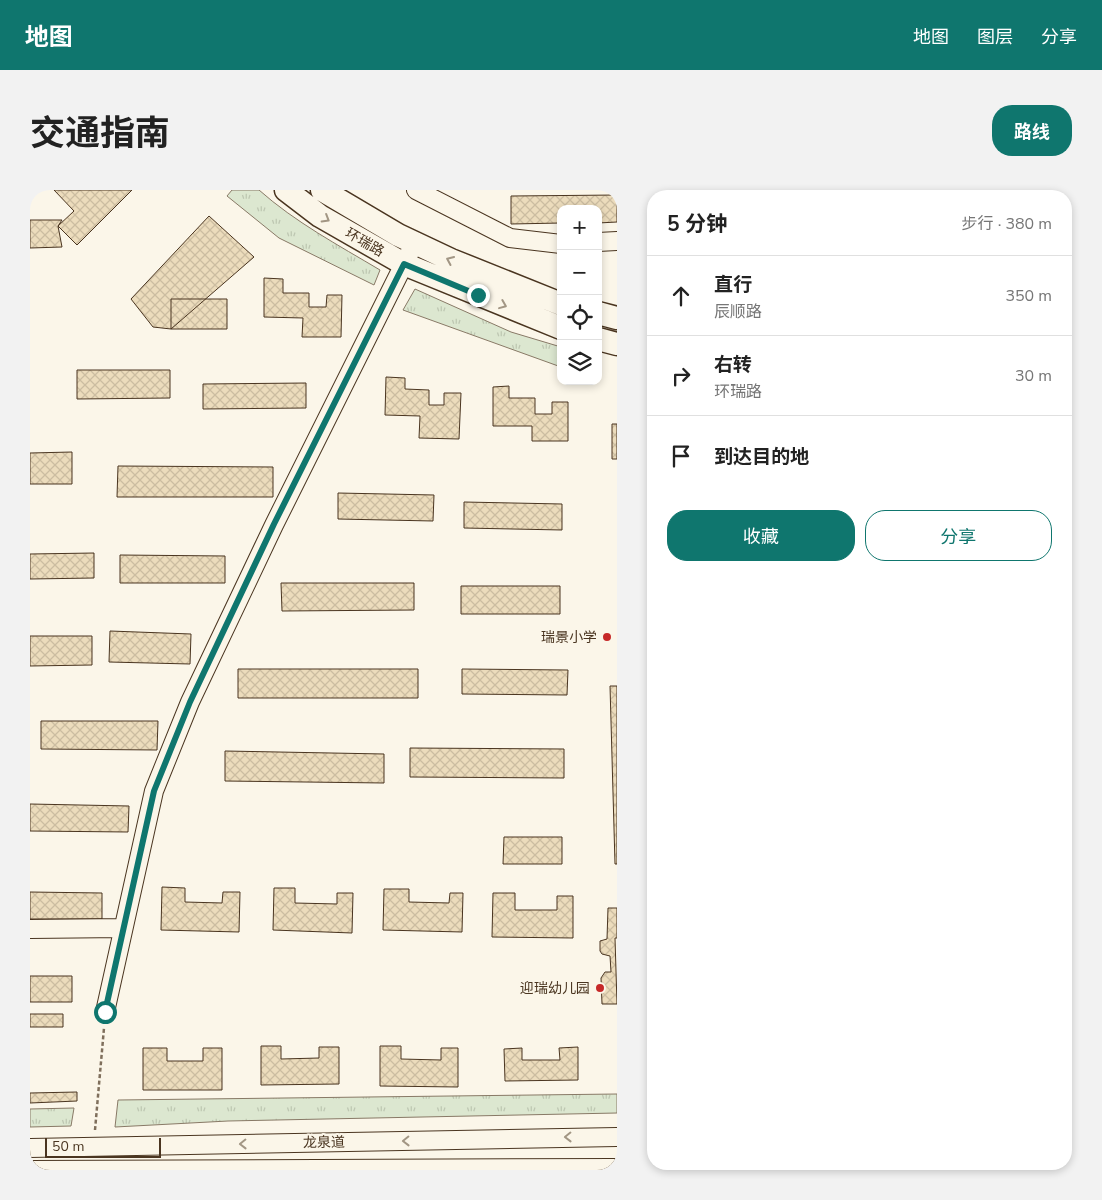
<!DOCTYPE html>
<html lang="zh">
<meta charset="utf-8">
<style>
:root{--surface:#fff;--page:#f2f2f2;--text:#222;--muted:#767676;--line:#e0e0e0;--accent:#0f766e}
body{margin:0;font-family:"Nunito Sans","Noto Sans SC",sans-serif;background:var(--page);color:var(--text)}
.controls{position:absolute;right:15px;top:15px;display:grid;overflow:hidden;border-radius:10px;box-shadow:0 2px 8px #0003}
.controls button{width:45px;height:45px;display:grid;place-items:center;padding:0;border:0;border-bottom:1px solid var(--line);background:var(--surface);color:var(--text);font:25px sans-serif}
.scale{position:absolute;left:15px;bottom:12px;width:116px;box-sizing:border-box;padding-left:5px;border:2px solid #4a3520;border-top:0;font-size:14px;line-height:18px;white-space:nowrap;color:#4a3520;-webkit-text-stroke:4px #fbf6e9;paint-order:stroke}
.stop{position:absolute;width:15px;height:15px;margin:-11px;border:4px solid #0f766e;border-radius:50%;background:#fff}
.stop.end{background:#0f766e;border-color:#fff;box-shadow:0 1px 5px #0008}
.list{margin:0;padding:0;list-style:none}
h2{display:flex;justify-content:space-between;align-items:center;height:65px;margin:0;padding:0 20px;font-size:21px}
h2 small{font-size:16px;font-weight:400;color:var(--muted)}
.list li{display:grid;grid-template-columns:32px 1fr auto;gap:15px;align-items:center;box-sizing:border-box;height:80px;padding:0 20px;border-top:1px solid var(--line)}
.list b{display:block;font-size:19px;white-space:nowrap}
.list p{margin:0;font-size:16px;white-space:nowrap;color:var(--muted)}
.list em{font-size:16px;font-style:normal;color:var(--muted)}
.actions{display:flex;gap:10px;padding:15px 20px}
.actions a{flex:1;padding:11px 0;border:1px solid var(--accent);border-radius:20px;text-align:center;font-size:18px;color:var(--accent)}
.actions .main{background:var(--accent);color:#fff}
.icon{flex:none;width:28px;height:28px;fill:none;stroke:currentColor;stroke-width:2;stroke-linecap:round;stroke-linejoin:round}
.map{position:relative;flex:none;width:587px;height:980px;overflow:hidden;border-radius:20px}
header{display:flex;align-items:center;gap:30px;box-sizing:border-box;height:70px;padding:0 25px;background:var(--accent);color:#fff}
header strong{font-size:24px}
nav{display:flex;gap:28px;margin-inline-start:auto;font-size:18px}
.intro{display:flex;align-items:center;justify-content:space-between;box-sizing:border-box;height:120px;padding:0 30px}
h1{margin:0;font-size:35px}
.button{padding:12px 22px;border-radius:20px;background:var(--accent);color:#fff;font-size:18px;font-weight:700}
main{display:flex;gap:30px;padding:0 30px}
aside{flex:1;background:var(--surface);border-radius:20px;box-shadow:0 2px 8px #0003}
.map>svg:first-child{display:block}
.grass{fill:url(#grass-tufts);stroke:#887966}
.building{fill:url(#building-cross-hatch);stroke:#4a3520}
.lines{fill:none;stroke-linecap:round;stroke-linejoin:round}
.minor-casing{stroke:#4a3520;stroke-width:20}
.major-casing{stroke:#4a3520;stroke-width:25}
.path{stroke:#7f6f5c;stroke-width:2.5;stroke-dasharray:4 2.5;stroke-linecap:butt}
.minor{stroke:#fbf6e9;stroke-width:18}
.major{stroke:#fbf6e9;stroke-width:22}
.oneway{stroke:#a29684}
.route{stroke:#0f766e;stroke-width:6}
.poi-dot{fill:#c62828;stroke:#fbf6e9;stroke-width:2}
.labels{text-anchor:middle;stroke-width:4;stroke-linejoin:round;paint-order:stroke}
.street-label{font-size:14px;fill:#4a3520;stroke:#fbf6e9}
.poi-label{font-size:14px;fill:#4a3520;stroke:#fbf6e9;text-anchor:end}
</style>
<header>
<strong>地图</strong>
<nav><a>地图</a><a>图层</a><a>分享</a></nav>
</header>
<div class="intro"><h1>交通指南</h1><a class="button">路线</a></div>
<main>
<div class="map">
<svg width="587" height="980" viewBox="0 0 587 980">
<defs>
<pattern id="grass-tufts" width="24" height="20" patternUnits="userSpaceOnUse" patternTransform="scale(1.25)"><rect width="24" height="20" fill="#dce7d0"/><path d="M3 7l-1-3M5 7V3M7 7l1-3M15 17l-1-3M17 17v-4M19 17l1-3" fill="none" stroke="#bec7b2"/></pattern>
<pattern id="building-cross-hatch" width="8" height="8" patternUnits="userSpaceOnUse" patternTransform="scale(1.25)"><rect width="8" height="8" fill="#ecdcbc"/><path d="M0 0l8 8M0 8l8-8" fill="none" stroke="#ccbda1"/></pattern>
</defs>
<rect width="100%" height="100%" fill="#fbf6e9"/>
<path class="grass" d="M202,0H229C265,32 308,55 350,80L344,95L249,48L197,6Z
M385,99L481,142L531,157V177L373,120Z
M587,904V923L198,931L85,937L88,910Z
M44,918L41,936L0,937V919Z"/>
<path class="building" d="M24,0H102L47,55L28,36L44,21Z
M587,5V32L568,33V19H531V33L481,34V6Z
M179,26L224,67L141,139L123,137L101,109Z
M0,30H32L28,36L32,57L0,58Z
M234,88L253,89V103H279V117H296L297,105H312L311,147H272L273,128L234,127Z
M141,109H197V139H141Z
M47,180H140V208L47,209Z
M356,187L375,188V199L399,200V215H414V203H431L429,249L389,248L390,226L355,225Z
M276,193V218L173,219V194Z
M479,196V208H505V224H522V212H538V251H502V236H463V197Z
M582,234H587V269H582Z
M42,262V294H0V263Z
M88,276L243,277V307H87Z
M308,303L404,305L403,331L308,329Z
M434,312L532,314V340L434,338Z
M64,363V388L0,389V364Z
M90,365L195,366V393H90Z
M251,393H384V420L252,421Z
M431,396H530V424H431Z
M80,441L161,444L160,474L79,472Z
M0,446H62V475L0,476Z
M208,479H388V508H208Z
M432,479L538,480L537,505L432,504Z
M580,496H587V674H585Z
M11,531H128L127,560L11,559Z
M380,558L534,559V588L380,587Z
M195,561L354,564V593L195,591Z
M0,614L99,616L98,642L0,641Z
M474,647H532V674H473Z
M132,697L155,698V712L192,713L193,702H210L209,742L131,740Z
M244,698H265V713L307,714V703H323L322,743L243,740Z
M354,699H379V712L419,713L420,703H433L432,742L353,740Z
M0,702L72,703V729H0Z
M463,703H485V720H527V706H543V748L462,747Z
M578,718H587V748H585L587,814H572L571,788L575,782H581L580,766L572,764L570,761V751L577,749Z
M0,786H42V812H0Z
M0,824H33V837H0Z
M231,856H251V869L289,868V857H309V894L231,895Z
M350,856H371V869L411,870V858H428V897L350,896Z
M548,857V890L475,891L474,859L492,858V870H530L529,858Z
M113,858H137V871H173V858H192V900H113Z
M47,902V911L0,913V903Z"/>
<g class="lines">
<defs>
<path id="minor" d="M386,0L480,48L531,54
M568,52L587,51
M0,739L92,738
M75,822L124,601L160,512L244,335L380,62
M0,958L587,947
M0,980L587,978"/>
<path id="major" d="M256,0L290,26L374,74L531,138
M292,0L368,45L421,70L531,114
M568,123L587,128
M568,149L587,154"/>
</defs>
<use href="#minor" class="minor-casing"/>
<use href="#major" class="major-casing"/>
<path class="path" d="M65,940L74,838"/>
<use href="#minor" class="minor"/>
<use href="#major" class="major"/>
</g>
<defs><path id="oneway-chevron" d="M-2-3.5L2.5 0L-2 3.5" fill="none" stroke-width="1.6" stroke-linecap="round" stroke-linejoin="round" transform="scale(1.25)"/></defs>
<g class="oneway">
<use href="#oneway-chevron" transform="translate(296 29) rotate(31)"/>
<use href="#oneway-chevron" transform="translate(420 70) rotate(-156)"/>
<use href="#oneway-chevron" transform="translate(473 115) rotate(22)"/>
<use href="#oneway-chevron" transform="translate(538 947) rotate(179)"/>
<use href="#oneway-chevron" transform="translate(376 951) rotate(179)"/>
<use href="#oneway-chevron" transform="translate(213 954) rotate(179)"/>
</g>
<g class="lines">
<path class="route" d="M75,822L124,601L160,512L244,334L374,74L448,105"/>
</g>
<g class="poi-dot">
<circle cx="577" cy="447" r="5"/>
<circle cx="570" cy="798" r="5"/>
</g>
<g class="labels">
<g class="street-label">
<text transform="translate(335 52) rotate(30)" y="5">环瑞路</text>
<text transform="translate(294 952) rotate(-1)" y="5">龙泉道</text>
</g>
<g class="poi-label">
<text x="567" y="452">瑞景小学</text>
<text x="560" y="803">迎瑞幼儿园</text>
</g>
</g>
</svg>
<div class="controls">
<button>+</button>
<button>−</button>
<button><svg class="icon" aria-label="locate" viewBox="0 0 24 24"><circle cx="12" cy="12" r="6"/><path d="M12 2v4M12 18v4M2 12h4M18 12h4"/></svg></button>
<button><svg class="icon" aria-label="layers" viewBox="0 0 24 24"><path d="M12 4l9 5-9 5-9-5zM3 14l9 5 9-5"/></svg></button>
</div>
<div class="scale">50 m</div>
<div class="stop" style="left:75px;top:822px"></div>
<div class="stop end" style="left:448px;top:105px"></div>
</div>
<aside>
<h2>5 分钟<small>步行 · 380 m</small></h2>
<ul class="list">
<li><svg class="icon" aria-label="ahead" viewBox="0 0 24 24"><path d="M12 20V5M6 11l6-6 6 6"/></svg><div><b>直行</b><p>辰顺路</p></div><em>350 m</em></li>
<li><svg class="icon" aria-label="right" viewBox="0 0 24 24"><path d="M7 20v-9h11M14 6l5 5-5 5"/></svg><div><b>右转</b><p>环瑞路</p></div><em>30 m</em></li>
<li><svg class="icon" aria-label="arrive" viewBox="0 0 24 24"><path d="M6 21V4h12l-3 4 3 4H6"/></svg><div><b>到达目的地</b></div></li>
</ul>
<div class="actions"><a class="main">收藏</a><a>分享</a></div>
</aside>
</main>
